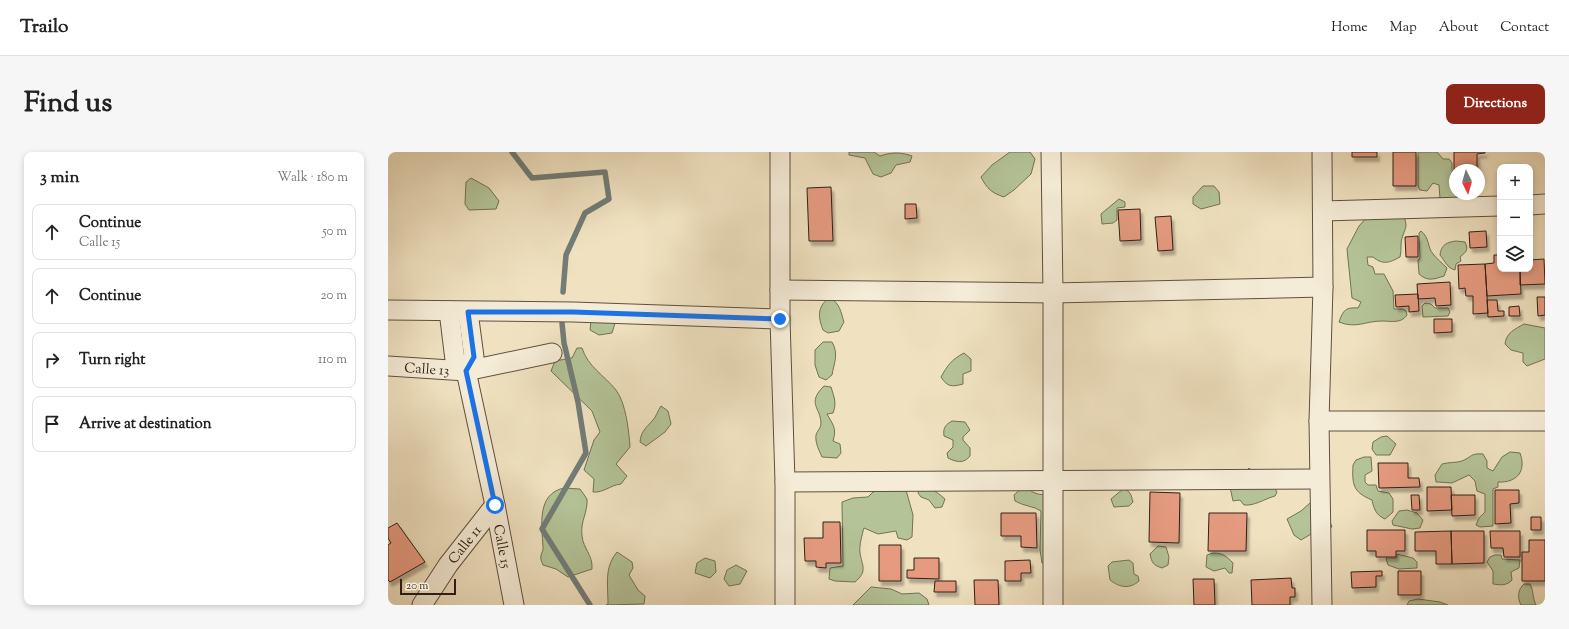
<!DOCTYPE html>
<meta charset="utf-8">
<style>
:root{--surface:#fff;--page:#f6f6f6;--text:#222;--muted:#767676;--line:#e0e0e0;--accent:#8f2418}
body{margin:0;font-family:"Sorts Mill Goudy",serif;background:var(--page);color:var(--text)}
.controls{position:absolute;right:12px;top:12px;display:grid;overflow:hidden;border-radius:8px;box-shadow:0 2px 6px #0003}
.controls button{width:36px;height:36px;display:grid;place-items:center;padding:0;border:0;border-bottom:1px solid var(--line);background:var(--surface);color:var(--text);font:20px sans-serif}
.compass{position:absolute;left:1061px;top:12px;width:36px;height:36px;border-radius:50%;background:var(--surface);box-shadow:0 2px 6px #0003;rotate:175deg}
.scale{position:absolute;left:12px;bottom:10px;width:56px;box-sizing:border-box;padding-left:4px;border:2px solid #301f13;border-top:0;font-size:11px;line-height:14px;white-space:nowrap;color:#301f13;-webkit-text-stroke:3px #f5ecd7;paint-order:stroke}
.stop{position:absolute;width:12px;height:12px;margin:-9px;border:3px solid #1a73e8;border-radius:50%;background:#fff}
.stop.end{background:#1a73e8;border-color:#fff;box-shadow:0 1px 4px #0008}
.list{margin:0;padding:0;list-style:none}
h2{display:flex;justify-content:space-between;align-items:center;height:52px;margin:0;padding:0 16px;font-size:17px}
h2 small{font-size:13px;font-weight:400;color:var(--muted)}
.list li{display:grid;grid-template-columns:26px 1fr auto;gap:12px;align-items:center;box-sizing:border-box;height:56px;margin:0 8px 8px;padding:0 8px;border:1px solid var(--line);border-radius:8px}
.list b{display:block;font-size:15px;white-space:nowrap}
.list p{margin:0;font-size:13px;white-space:nowrap;color:var(--muted)}
.list em{font-size:13px;font-style:normal;color:var(--muted)}
.icon{flex:none;width:22px;height:22px;fill:none;stroke:currentColor;stroke-width:2;stroke-linecap:round;stroke-linejoin:round}
.map{position:relative;flex:none;width:1157px;height:453px;overflow:hidden;border-radius:8px}
header{display:flex;align-items:center;gap:24px;box-sizing:border-box;height:56px;padding:0 20px;background:var(--surface);border-bottom:1px solid var(--line)}
header strong{font-size:19px}
nav{display:flex;gap:22px;margin-inline-start:auto;font-size:14px}
.intro{display:flex;align-items:center;justify-content:space-between;box-sizing:border-box;height:96px;padding:0 24px}
h1{margin:0;font-size:28px}
.button{padding:10px 18px;border-radius:8px;background:var(--accent);color:#fff;font-size:14px;font-weight:700}
main{display:flex;gap:24px;padding:0 24px}
aside{flex:1;background:var(--surface);border-radius:8px;box-shadow:0 2px 6px #0003}
.map>svg:first-child{display:block}
.green{fill:#b4c498;stroke:#727256}
.lines{fill:none;stroke-linecap:round;stroke-linejoin:round}
.stream{stroke:#727d78;stroke-width:5.5}
.building{fill:#e69b80;stroke:#301f13;filter:url(#shadow)}
.minor-casing{stroke:#60503e;stroke-width:21}
.minor{stroke:#f5ecd7;stroke-width:19}
.route{stroke:#1a73e8;stroke-width:5}
.labels{text-anchor:middle;stroke-width:3;stroke-linejoin:round;paint-order:stroke}
.street-label{font-size:14px;fill:#301f13;stroke:#f5ecd7}
</style>
<header>
<strong>Trailo</strong>
<nav><a>Home</a><a>Map</a><a>About</a><a>Contact</a></nav>
</header>
<div class="intro"><h1>Find us</h1><a class="button">Directions</a></div>
<main>
<aside>
<h2>3 min<small>Walk · 180 m</small></h2>
<ul class="list">
<li><svg class="icon" aria-label="ahead" viewBox="0 0 24 24"><path d="M12 20V5M6 11l6-6 6 6"/></svg><div><b>Continue</b><p>Calle 15</p></div><em>50 m</em></li>
<li><svg class="icon" aria-label="ahead" viewBox="0 0 24 24"><path d="M12 20V5M6 11l6-6 6 6"/></svg><div><b>Continue</b></div><em>20 m</em></li>
<li><svg class="icon" aria-label="right" viewBox="0 0 24 24"><path d="M7 20v-9h11M14 6l5 5-5 5"/></svg><div><b>Turn right</b></div><em>110 m</em></li>
<li><svg class="icon" aria-label="arrive" viewBox="0 0 24 24"><path d="M6 21V4h12l-3 4 3 4H6"/></svg><div><b>Arrive at destination</b></div></li>
</ul>
</aside>
<div class="map">
<svg width="1157" height="453" viewBox="0 0 1157 453">
<defs>
<filter id="shadow"><feDropShadow dx="2.5" dy="4.5" stdDeviation="1" flood-color="#0004"/></filter>
</defs>
<rect width="100%" height="100%" fill="#f0e2c1"/>
<filter id="stains"><feTurbulence type="fractalNoise" baseFrequency=".005" numOctaves="4"/><feColorMatrix values="0 0 0 0 .2 0 0 0 0 .09 0 0 0 0 .02 0 0 0 .5 -.17"/></filter>
<radialGradient id="worn" r=".72"><stop offset=".6" stop-color="#630" stop-opacity="0"/><stop offset="1" stop-color="#630" stop-opacity=".3"/></radialGradient>
<path class="green" d="M461,0H486L492,4C504,0 513,0 524,4L522,10L508,13L503,21L493,25L485,22L477,6L461,3Z
M622,0H642L647,7L643,22L626,38L616,45C604,41 599,37 593,25L604,13Z
M1030,0H1049L1055,7H1061L1064,11V18L1067,22V42H1072L1065,47H1052L1051,33L1045,31L1039,39L1032,38L1030,34Z
M83,26L101,36L111,49L108,57L81,58L77,52L78,30Z
M815,34H826L831,40L832,52L813,57L805,52V45Z
M731,47L737,50V55L729,56V68L725,71L714,72L713,62Z
M1015,62C1020,75 1018,74 1014,86C1012,91 1014,98 1012,105C1001,111 995,113 985,105H979L980,113L985,115L987,122H996L1005,139L1006,157H1015L1018,159L1019,163C1013,172 1003,169 994,169C977,169 968,177 951,170C955,158 958,155 970,156L973,150L964,146L959,97L971,74L980,64Z
M1033,79C1042,86 1039,95 1045,102C1049,107 1054,111 1059,116L1056,124C1046,127 1040,130 1031,122L1030,108L1032,106L1031,81Z
M1068,89L1077,90C1081,98 1078,100 1072,105L1073,109L1068,112L1067,118C1059,116 1057,109 1052,103C1053,93 1059,90 1068,89Z
M441,146C452,150 453,161 456,170L451,179L440,181L435,178C430,165 429,155 441,146Z
M1037,151L1043,152L1047,156H1060L1062,160L1060,164L1035,165L1034,154Z
M214,163L227,171L224,181L211,183L202,178L203,168Z
M1136,172L1157,176V207L1139,214L1135,210V201L1123,198L1117,192C1118,181 1127,177 1136,172Z
M435,190H444C451,202 446,211 444,223L438,228L431,225L427,213V198Z
M189,196H194C200,215 216,223 228,238C238,251 241,280 242,295L228,312L239,324L233,332C222,333 216,341 205,340L206,327L196,318L206,288L212,280L204,259L163,219L167,209L184,206Z
M576,201L583,207V219L575,222V232C564,235 559,235 553,225C559,214 564,207 576,201Z
M436,234L443,235C446,245 449,251 445,261L439,262C445,273 449,276 445,289L452,292L453,301L449,306L434,305C431,298 427,291 428,283C429,279 433,276 433,272C433,255 418,252 436,234Z
M273,254L280,259L283,272L277,280L258,294L252,290C253,279 258,276 265,268C268,265 270,258 273,254Z
M564,269L577,270L582,278L575,285V288L582,296V304C576,312 568,310 560,306L559,301L565,295V288L556,284C555,276 557,273 564,269Z
M999,284L1008,292L1002,303H988L984,297L985,290L993,285Z
M1122,300L1132,301C1139,320 1128,331 1110,330V335L1105,337V374L1092,375L1088,373L1091,366L1097,360V342L1089,339L1087,329L1081,323L1064,331L1050,330H1048L1047,323L1054,312C1061,310 1068,311 1074,309C1084,305 1082,301 1095,302L1099,309V316L1105,319L1114,305Z
M976,305H983L984,319L977,323V330L980,333H988L990,339L1001,341L1005,347V360L997,367C988,363 986,357 984,348C965,340 964,333 965,313L968,308Z
M861,316L873,327L883,331L889,340L887,344C876,347 867,354 856,353L852,348L845,349L842,335Z
M531,335C543,336 548,339 557,347L554,355L547,356L541,348L533,345L530,341Z
M639,335C646,344 656,343 666,342L663,411H654L652,398L653,359C646,354 635,354 627,349L626,343L634,336Z
M176,336L192,337L199,347C200,361 192,369 194,384C195,396 205,403 204,417L180,425L168,417L155,413C154,410 152,407 153,404C153,401 156,398 155,395C154,374 148,342 176,336Z
M498,336L518,338L525,363L524,385L519,388L510,386L508,379L490,382L476,376C474,383 471,393 472,401C474,414 480,419 467,430L447,429L441,427L442,416L455,414L454,350L465,346L480,345L485,340Z
M735,337C743,339 743,343 745,350L741,354L726,355L723,347Z
M922,351L937,355L944,375L930,378L913,388L906,383L899,367L913,359Z
M1019,358L1029,361L1035,368L1032,376L1024,377L1005,373L1004,369L1011,359Z
M770,394L778,395L781,405L780,413L774,416C765,413 764,411 762,402Z
M229,400L244,410L245,416L241,423L250,438L257,444L256,452L218,453L220,452C220,432 216,416 229,400Z
M825,401C835,401 838,404 845,411L844,421H841L837,416L826,419L818,415L819,403Z
M1009,402L1025,406L1029,410V416L1011,417L1000,413L998,406H1009Z
M1107,403H1113L1114,407L1132,408L1131,416L1123,420L1124,428C1119,434 1112,433 1105,432V419L1099,410L1102,405Z
M317,406L327,409L328,420L322,426L307,421L309,411Z
M741,408L745,411L746,422L750,424L751,429C742,437 732,436 722,428L720,414L724,410Z
M348,413L359,419L352,432L341,434L336,427L339,418Z
M1136,432H1142C1146,439 1144,445 1148,453H1133C1129,446 1130,437 1136,432Z
M483,435L503,437L514,442L531,441L539,447L541,453H465Z
M1030,447L1052,450L1060,453H1019L1021,449Z"/>
<g class="lines">
<path class="stream" d="M124,0L144,26L217,20L221,47L197,61L178,103L175,140
M174,171L176,191L190,250L198,301L154,377L202,453"/>
</g>
<path class="building" d="M964,0H989V5H964Z
M1005,0H1028V34H1005Z
M1066,0H1097V1L1089,2V17L1066,18Z
M443,35L445,89H421L419,36Z
M517,52H528L529,66L517,67Z
M752,57L753,88L732,89L730,58Z
M783,64L785,98L770,99L767,65Z
M1098,79L1099,95L1082,96L1081,80Z
M1030,84V105H1018L1017,85Z
M1106,103H1112V117H1132L1133,142L1099,144L1097,112L1106,111Z
M1156,107L1157,132L1132,133V117H1142V108Z
M1097,112L1100,161L1085,162V144H1078L1077,136L1071,137L1070,113Z
M1062,130L1063,153L1048,154L1047,146L1030,147L1029,132Z
M1030,142L1031,159L1021,160V154L1008,155L1007,143Z
M1149,145H1157V163L1150,164Z
M1099,148H1109L1110,159H1116V164L1100,165Z
M1131,154L1132,164H1121V155Z
M1046,167H1064V180L1046,181Z
M990,311H1020V326H1031L1032,335L991,336Z
M1039,335H1063L1064,358L1039,359Z
M1107,338H1131V351L1122,352L1123,371L1107,372Z
M762,340L792,341L791,391L761,390Z
M1023,343H1031L1032,358H1024Z
M1063,343H1087V363L1064,364Z
M613,361H648L649,396L633,395V384H613Z
M821,361H859L858,399H820Z
M1143,365H1153V378H1143Z
M435,370H452L453,411H438V416L428,415V409H417L416,386H435Z
M9,371L37,410L2,430L0,428V393L3,391L0,386V376Z
M979,378H1017V399H1008V405H988V399H979Z
M1063,379H1096V411L1064,412Z
M1063,379L1064,412H1048V399H1027V380Z
M1102,379H1132V405H1116L1115,396H1103Z
M1141,388H1157V429H1134V400H1141Z
M491,393H513V429H491Z
M526,406H551V427L519,426V418H526Z
M642,408L643,421H633V429H617V409Z
M994,419V424H988V435L964,436L963,420Z
M1010,419H1033V443H1010Z
M903,426L904,436H907V445H902V453H864L863,428Z
M805,427H826L827,453H806Z
M586,428H610L611,453H587Z
M547,429H568V440H546Z"/>
<g class="lines">
<defs>
<g id="minor">
<path d="M392,0V167L397,330V453"/>
<path d="M663,0L665,141V453"/>
<path d="M934,0L935,135L931,269L934,453"/>
<path d="M1142,53L1157,52"/>
<path d="M935,59L1112,54"/>
<path d="M392,138L665,141L935,135"/>
<path d="M0,158L185,160L392,167"/>
<path d="M61,159L67,208L78,219"/>
<path id="s1" d="M0,214L78,219L164,201"/>
<path id="s2" d="M78,219L107,353L126,453"/>
<path d="M78,219L86,205L80,160"/>
<path d="M931,269H1157"/>
<path d="M397,330L931,327"/>
<path id="s3" d="M34,453L60,413L107,353"/>
</g>
</defs>
<use href="#minor" class="minor-casing"/>
<use href="#minor" class="minor"/>
</g>
<g class="lines">
<path class="route" d="M107,353L78,219L86,205L80,160H185L392,167"/>
</g>
<g class="labels">
<g class="street-label">
<text dy="5" stroke="none"><textPath href="#s1" startOffset="39">Calle 13</textPath></text>
<text dy="5" stroke="none"><textPath href="#s3" startOffset="74">Calle 11</textPath></text>
<text dy="5" stroke="none"><textPath href="#s2" startOffset="179">Calle 15</textPath></text>
</g>
</g>
<rect width="100%" height="100%" filter="url(#stains)"/>
<rect width="100%" height="100%" fill="url(#worn)"/>
</svg>
<div class="controls">
<button>+</button>
<button>−</button>
<button><svg class="icon" aria-label="layers" viewBox="0 0 24 24"><path d="M12 4l9 5-9 5-9-5zM3 14l9 5 9-5"/></svg></button>
</div>
<svg class="compass" viewBox="-18 -18 36 36"><path d="M0-13l5 13h-10z" fill="#e53935"/><path d="M0 13l5-13h-10z" fill="#767676"/></svg>
<div class="scale">20 m</div>
<div class="stop" style="left:107px;top:353px"></div>
<div class="stop end" style="left:392px;top:167px"></div>
</div>
</main>
